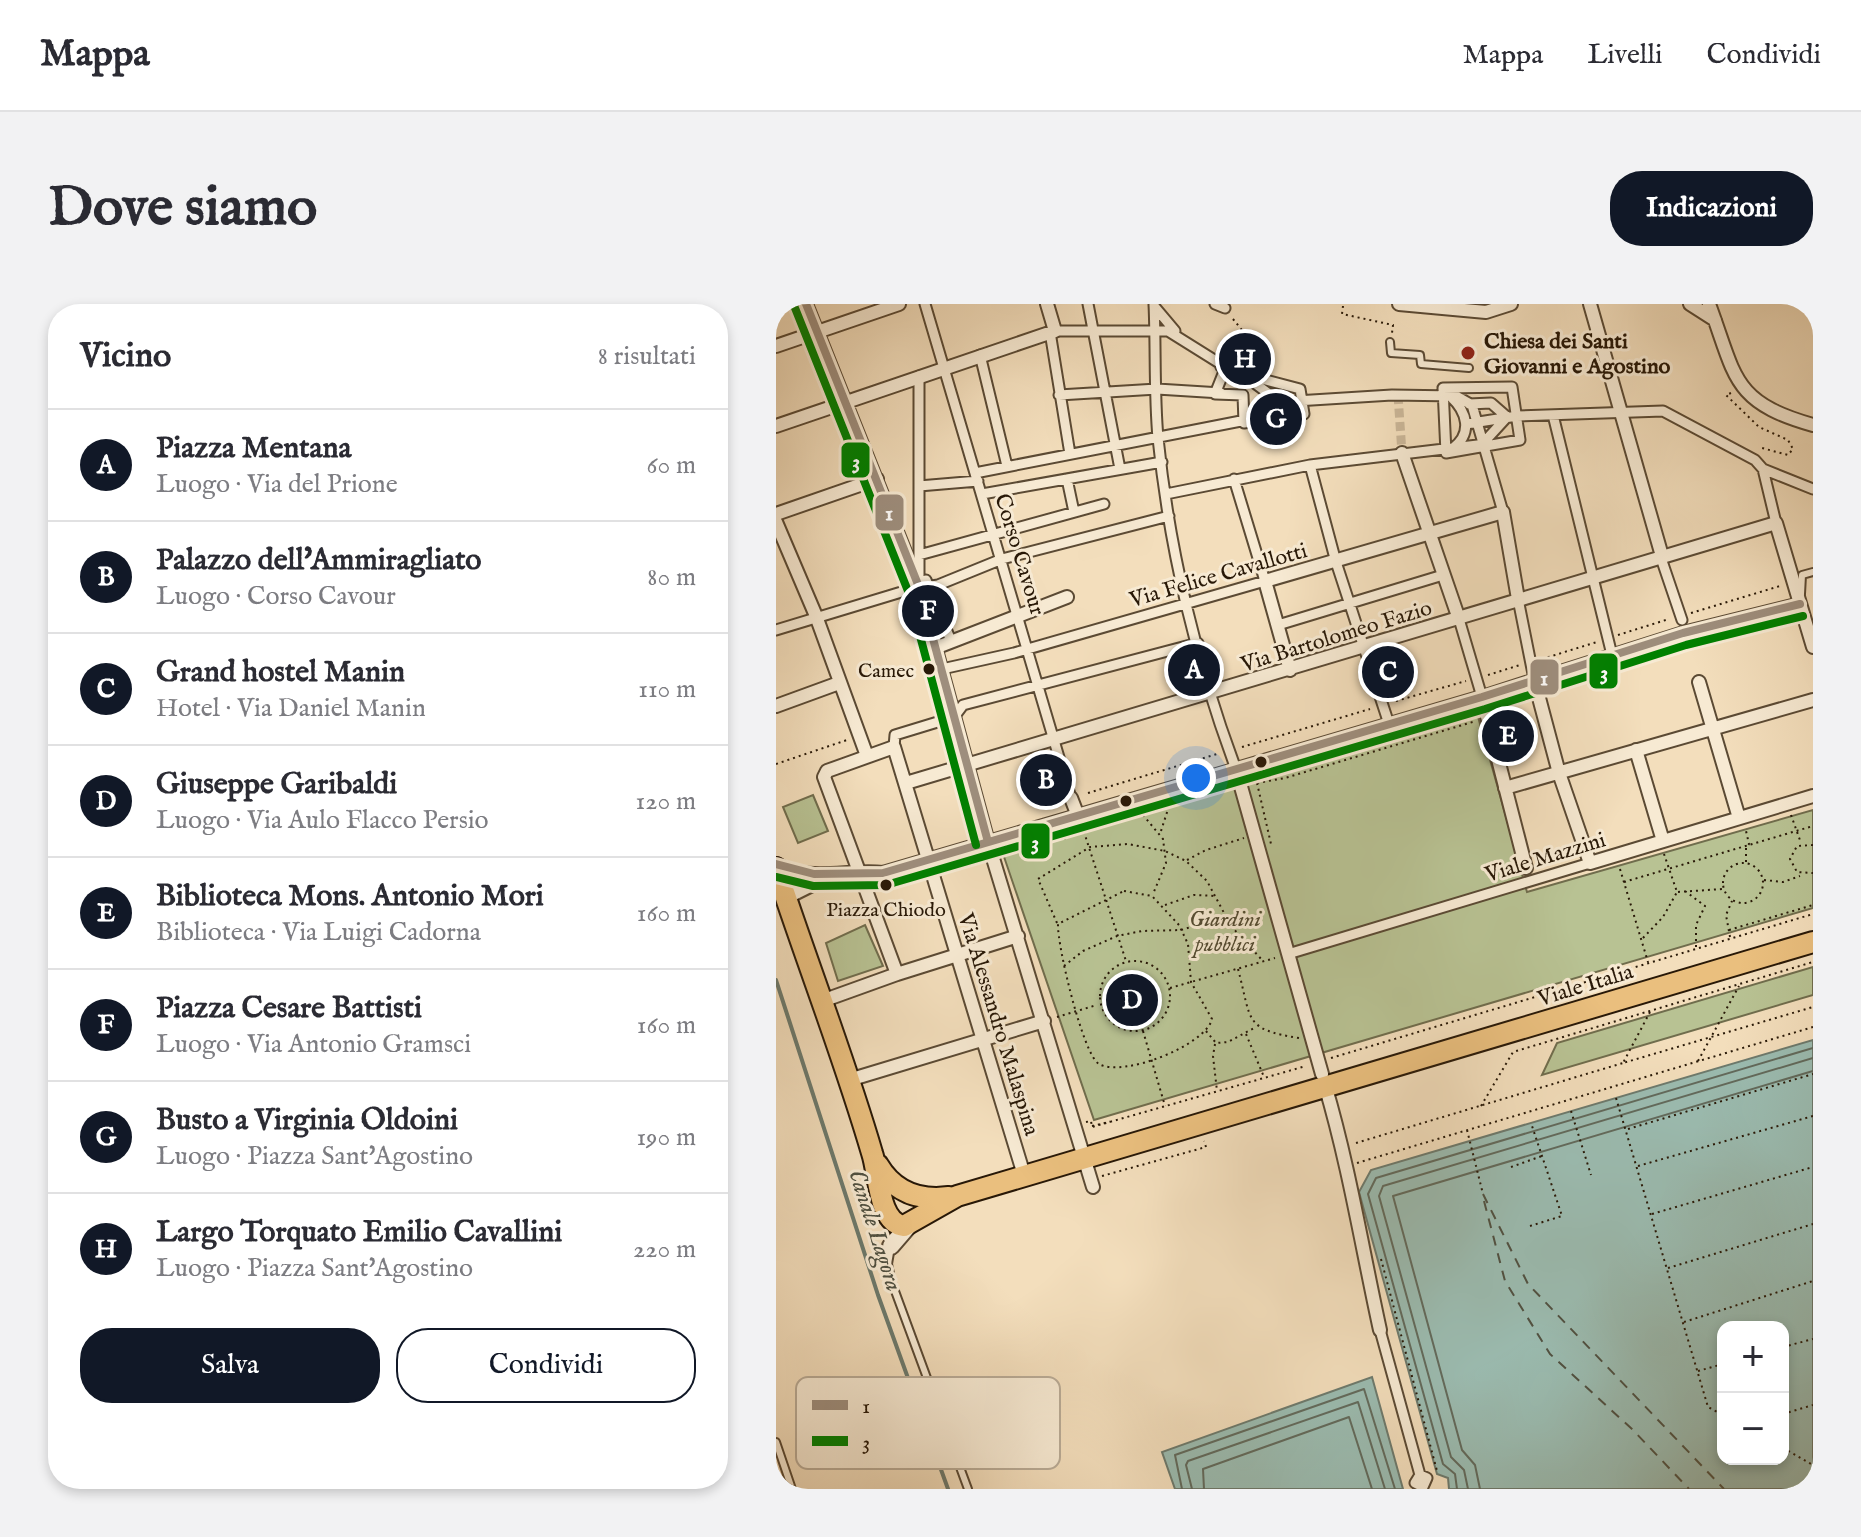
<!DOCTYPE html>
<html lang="it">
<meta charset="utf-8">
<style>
:root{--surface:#fff;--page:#f2f2f3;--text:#2b2b33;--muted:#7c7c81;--line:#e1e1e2;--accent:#111827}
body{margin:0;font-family:"IM FELL English",serif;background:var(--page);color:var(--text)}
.controls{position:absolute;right:24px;bottom:24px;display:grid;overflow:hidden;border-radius:16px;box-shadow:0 4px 12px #0003}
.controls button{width:72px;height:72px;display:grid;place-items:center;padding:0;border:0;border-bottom:2px solid var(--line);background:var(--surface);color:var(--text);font:40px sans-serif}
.you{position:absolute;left:420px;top:474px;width:28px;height:28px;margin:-20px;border:6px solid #fff;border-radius:50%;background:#1a73e8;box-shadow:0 0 0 12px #1a73e833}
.badge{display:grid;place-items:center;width:52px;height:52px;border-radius:50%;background:var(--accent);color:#fff;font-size:26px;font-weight:700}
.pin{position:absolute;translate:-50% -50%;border:4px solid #fff;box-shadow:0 2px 8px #0006}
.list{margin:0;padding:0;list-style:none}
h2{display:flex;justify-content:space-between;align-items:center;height:104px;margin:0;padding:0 32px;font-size:34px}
h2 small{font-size:26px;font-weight:400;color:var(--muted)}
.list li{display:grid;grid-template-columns:52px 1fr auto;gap:24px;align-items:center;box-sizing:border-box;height:112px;padding:0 32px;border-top:2px solid var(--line)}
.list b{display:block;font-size:30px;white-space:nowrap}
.list p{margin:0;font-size:26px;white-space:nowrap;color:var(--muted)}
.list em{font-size:26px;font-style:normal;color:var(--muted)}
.actions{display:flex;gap:16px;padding:24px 32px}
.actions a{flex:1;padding:18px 0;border:2px solid var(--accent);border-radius:32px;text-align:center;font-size:28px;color:var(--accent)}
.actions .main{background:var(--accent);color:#fff}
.map{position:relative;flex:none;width:1037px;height:1185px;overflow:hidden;border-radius:32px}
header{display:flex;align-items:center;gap:48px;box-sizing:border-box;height:112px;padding:0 40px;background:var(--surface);border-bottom:2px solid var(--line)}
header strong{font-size:38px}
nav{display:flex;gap:44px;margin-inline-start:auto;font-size:28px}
.intro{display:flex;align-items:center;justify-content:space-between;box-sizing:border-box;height:192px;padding:0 48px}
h1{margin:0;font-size:56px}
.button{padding:20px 36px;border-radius:32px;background:var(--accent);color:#fff;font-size:28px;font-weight:700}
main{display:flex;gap:48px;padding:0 48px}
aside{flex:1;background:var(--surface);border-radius:32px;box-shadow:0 4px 12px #0003}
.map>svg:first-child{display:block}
.green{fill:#b8c293;stroke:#706d4d;stroke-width:2}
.water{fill:#9bbcb1;stroke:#6d7a6d;stroke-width:2;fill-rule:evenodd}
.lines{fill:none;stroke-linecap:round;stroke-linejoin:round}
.shore{stroke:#626a5c;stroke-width:2}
.stream{stroke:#6d7a6d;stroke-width:4}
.ferry{stroke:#505142;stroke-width:2;stroke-dasharray:10 8;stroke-linecap:butt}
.pedestrian-tunnel{stroke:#cab698;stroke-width:9;stroke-dasharray:9 4.5;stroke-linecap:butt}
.service-casing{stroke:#5b4a34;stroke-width:10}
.pedestrian-casing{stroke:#5b4a34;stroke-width:13}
.minor-casing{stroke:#5b4a34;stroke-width:16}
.tertiary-casing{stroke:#5b4a34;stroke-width:20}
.primary-casing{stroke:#281807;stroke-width:24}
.path{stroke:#281807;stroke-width:2;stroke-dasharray:2 4;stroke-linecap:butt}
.service{stroke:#f7ead3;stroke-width:6}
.pedestrian{stroke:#f7ead3;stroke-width:9}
.minor{stroke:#f7ead3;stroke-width:12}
.tertiary{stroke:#f7ead3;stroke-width:16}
.primary{stroke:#eabf7e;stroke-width:20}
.bus-1-casing{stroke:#f7ead3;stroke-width:14}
.bus-2-casing{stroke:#f7ead3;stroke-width:14}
.bus-1{stroke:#9e8e7d;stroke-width:8}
.bus-2{stroke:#008000;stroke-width:8}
.poi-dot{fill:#8f2418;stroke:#f7ead3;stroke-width:3}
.bus-dot{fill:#281807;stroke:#f7ead3;stroke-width:3}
.labels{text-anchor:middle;stroke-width:6;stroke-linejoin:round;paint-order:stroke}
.bus-label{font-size:20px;fill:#281807;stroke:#f7ead3;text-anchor:end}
.poi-label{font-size:22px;font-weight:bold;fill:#281807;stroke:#f7ead3;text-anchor:start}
.street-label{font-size:22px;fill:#281807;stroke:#f7ead3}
.park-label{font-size:22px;font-style:italic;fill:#534b31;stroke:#f7ead3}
.water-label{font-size:24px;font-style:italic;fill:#505142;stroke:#f7ead3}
.key{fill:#f7ead3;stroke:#b9ab96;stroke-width:2}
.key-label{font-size:22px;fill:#281807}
.line-badge{stroke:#f7ead3;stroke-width:3}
.badge-label{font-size:22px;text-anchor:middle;font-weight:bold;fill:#fff}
</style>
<header>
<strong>Mappa</strong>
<nav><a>Mappa</a><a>Livelli</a><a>Condividi</a></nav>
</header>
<div class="intro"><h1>Dove siamo</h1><a class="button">Indicazioni</a></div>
<main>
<aside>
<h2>Vicino<small>8 risultati</small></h2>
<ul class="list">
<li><span class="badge">A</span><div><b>Piazza Mentana</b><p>Luogo · Via del Prione</p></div><em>60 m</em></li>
<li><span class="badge">B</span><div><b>Palazzo dell'Ammiragliato</b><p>Luogo · Corso Cavour</p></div><em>80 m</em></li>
<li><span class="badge">C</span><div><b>Grand hostel Manin</b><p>Hotel · Via Daniel Manin</p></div><em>110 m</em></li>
<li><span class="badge">D</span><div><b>Giuseppe Garibaldi</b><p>Luogo · Via Aulo Flacco Persio</p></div><em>120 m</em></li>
<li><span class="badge">E</span><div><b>Biblioteca Mons. Antonio Mori</b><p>Biblioteca · Via Luigi Cadorna</p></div><em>160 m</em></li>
<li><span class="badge">F</span><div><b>Piazza Cesare Battisti</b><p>Luogo · Via Antonio Gramsci</p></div><em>160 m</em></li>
<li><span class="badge">G</span><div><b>Busto a Virginia Oldoini</b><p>Luogo · Piazza Sant'Agostino</p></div><em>190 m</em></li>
<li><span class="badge">H</span><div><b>Largo Torquato Emilio Cavallini</b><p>Luogo · Piazza Sant'Agostino</p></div><em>220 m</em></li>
</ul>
<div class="actions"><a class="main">Salva</a><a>Condividi</a></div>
</aside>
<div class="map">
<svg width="1037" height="1185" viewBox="0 0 1037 1185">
<rect width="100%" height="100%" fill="#f3debc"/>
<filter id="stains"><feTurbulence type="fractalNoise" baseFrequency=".0025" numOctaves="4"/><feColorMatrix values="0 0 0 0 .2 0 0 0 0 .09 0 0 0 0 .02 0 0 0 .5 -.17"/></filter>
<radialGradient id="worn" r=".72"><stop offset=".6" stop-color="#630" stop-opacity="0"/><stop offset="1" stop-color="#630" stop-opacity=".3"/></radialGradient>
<path class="green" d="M699,402L751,588L1037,506V604L318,816L225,544Z
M37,491L52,527L22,539L7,503Z
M89,621L107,662L62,677L50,639Z
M1037,663V691L766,771L781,739Z"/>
<path class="water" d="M1037,736V1185H673L672,1174L661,1170L583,888L595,866ZM1007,1023V1155H947V1023Z
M596,1073L627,1185H399L386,1148Z"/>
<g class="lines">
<path class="shore" d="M406,1185L399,1151L588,1085L619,1185
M416,1185L410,1161L412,1157L582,1098L609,1185
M428,1185L427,1165L573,1113L596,1185
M681,1185L679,1170L667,1160L592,890L600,874L1037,744
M692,1185L688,1166L675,1153L603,892L607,882L1037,754
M704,1185L699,1161L686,1146L617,892L1037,767"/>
<path class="stream" d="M0,676L102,991L172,1185"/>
<path class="ferry" d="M707,890L752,980L948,1185
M708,897L729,977L774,1050L857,1126L913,1185"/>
<path class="pedestrian-tunnel" d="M622,91L626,149"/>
<defs>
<path id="service" d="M614,38L615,49L644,51L645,60L693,64
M1025,290L1026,271L1037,268
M115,943L112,960L116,979L192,1185
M0,1138L16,1185"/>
<path id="pedestrian" d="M149,0L295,494
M312,0L344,165
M378,0C380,44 378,90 382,134C393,245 421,361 460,465
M439,0L449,4
M378,2L399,27
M279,27H392L448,62
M274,28L294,150
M204,51L231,162
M447,58L478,73L524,85L528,110L468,119L467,91L439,90L449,65L445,63Z
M143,72V279
M469,72L504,98
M736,83L744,136L670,149L667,84Z
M283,91L381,85L445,89
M675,93C691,108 697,129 677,144
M693,100L715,99L731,113L709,137
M777,111L836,351
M690,120L741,112L887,107L979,156L987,165L1037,185
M534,161L560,258L613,420
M987,165L1000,219
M199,169L470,116L504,98L616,91L680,92L696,101L727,208
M291,175L298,208
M143,182L202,177
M206,190L386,158
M390,190L534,161L710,140
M143,251L328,200
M886,257L906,316
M150,276L175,337
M742,295L758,375
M683,315L706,393
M502,321L667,271
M0,326L132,286L162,281L226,255L393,212
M166,365L238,349L489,277L458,175
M118,443L119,431L178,413L187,401L422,339
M512,650L814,559
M604,1026L644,1171L651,1174L647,1183L639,1179L644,1171"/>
<path id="minor" d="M30,0L143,283L212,538L317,883
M623,0L710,8L735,0
M814,0L886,252
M914,0L939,16
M933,0C960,72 955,98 1037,121
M0,42L123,0
M0,122L279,27L271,0
M626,149L683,315
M0,210L101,175
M0,218L40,312L91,452
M159,344L291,293
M514,366L489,277L727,208L742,295
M758,375L783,469L814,559L1037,492
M923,378L963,514
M706,393L750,564
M0,402L63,379
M860,446L887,537
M460,465L546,770
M130,479L1000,219L1037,343
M729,484L1037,396
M295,494L302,512
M0,560C32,579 71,565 107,569L706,393L907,329L1024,300
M10,594L54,572
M121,670L242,632
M46,697L121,670L48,473L51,467L118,443L248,871
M73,776L268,717
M549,781C573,862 586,944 604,1026"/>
<path id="tertiary" d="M115,942L134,920"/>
<path id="primary" d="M0,564C31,659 68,753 96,849C103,869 102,919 128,922L181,892L1037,638
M102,861C118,888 143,897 173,893"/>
</defs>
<use href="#service" class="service-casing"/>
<use href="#pedestrian" class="pedestrian-casing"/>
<use href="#minor" class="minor-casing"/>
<use href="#tertiary" class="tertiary-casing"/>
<use href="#primary" class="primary-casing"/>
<path class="path" d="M567,2L566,10L617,21L616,29
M457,15L483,47L478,62
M955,89L950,91L983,123L1012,136L1017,145L1012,151L986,144
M915,309L1004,282
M842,331L893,315
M766,355L821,338
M712,371L744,361
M620,397L690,377
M466,443L594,405
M0,460L71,436
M476,476L481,479L509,474L700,417
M481,479L495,540
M312,489L441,450
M367,511L387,535L390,559L377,590
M1015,511L1025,539
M306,522L350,657
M385,527L393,502
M287,528L289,537
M1037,541L1021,542L1014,555L1021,568L1037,569
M411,556L430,546L468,534
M970,558V544L973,540L970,527
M947 579a20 20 0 1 1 40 0a20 20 0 1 1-40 0Z
M844,565L872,658
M988,576L1007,578L1024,572
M848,578L1037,522
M348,587L376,592L403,621L412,640L415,678L436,715C430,741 347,774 323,760C307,751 281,641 282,620Z
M909,587L929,602L920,621V644
M902,588L947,585
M389,601L418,591L440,592
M281,619L262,575L314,543L352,540L389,547L410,557L431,577L455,622L487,657
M953,626L1037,601
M954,633L950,611L956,597
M867,634L887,613L901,588L888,550
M324 692a35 35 0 1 1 70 0a35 35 0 1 1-70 0Z
M288,662L307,647L341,632L366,627L405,626L450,612
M462,665C476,717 467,725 523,734
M394,684L499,654
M874,708L847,759L1037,703
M281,713L321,701
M367,727L389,802
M430,727L440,739L452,738L480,723
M470,730L488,773
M439,740L437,752L441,787
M555,754L1037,610
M922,757L963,682
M840,794L932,1103L947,1111
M705,802L737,748L1037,658
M795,807L815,871
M310,818L315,817L316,823L530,762
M316,822L337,817
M852,825L1037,770
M691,826L707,890
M580,839L847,759
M581,859L1037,723
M862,862L1037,812
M735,863L766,852
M326,872L430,843L428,837
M876,910L1037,863
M754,922L786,912L755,819
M605,955L661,1167
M892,964L1037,920
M908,1018L1037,977
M1007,1043L1037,1035
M922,1067L947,1060
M1007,1110L1037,1101
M1007,1144L1037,1161"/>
<use href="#service" class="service"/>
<use href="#pedestrian" class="pedestrian"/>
<use href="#minor" class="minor"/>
<use href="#tertiary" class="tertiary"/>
<use href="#primary" class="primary"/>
<defs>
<path id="bus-1" d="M30,0L143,283L212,538
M0,560L38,570L107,569L706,393L907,329L1024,300"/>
<path id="bus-2" d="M19,4L132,287L200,541
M0,573L37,582L110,581L709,405L910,341L1027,312"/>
</defs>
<use href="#bus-1" class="bus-1-casing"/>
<use href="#bus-2" class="bus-2-casing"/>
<use href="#bus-1" class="bus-1"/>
<use href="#bus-2" class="bus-2"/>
</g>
<circle class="poi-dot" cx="692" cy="49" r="8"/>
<g class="bus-dot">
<circle cx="153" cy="365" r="7"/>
<circle cx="485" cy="458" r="7"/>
<circle cx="350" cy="497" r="7"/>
<circle cx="110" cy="581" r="7"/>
</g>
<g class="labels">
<g class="bus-label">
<text x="138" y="373">Camec</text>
<text x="110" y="612" text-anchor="middle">Piazza Chiodo</text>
</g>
<g class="poi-label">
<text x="708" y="44">Chiesa dei Santi<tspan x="708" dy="25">Giovanni e Agostino</tspan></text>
</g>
<g class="street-label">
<text transform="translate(245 250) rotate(73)" y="8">Corso Cavour</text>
<text transform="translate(442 270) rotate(-16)" y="8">Via Felice Cavallotti</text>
<text transform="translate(560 331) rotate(-17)" y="8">Via Bartolomeo Fazio</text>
<text transform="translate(769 552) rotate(-17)" y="8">Viale Mazzini</text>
<text transform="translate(809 680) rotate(-17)" y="8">Viale Italia</text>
<text transform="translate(224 720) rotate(73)" y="8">Via Alessandro Malaspina</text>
</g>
<g class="park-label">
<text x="449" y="622">Giardini<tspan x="449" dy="25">pubblici</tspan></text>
</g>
<g class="water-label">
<text transform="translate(100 926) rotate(72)" y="8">Canale Lagora</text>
</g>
</g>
<rect x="20" y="1073" width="264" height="92" rx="12" class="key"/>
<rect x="36" y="1096" width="36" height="10" fill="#9e8e7d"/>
<rect x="36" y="1132" width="36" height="10" fill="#008000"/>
<g class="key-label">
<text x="86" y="1109">1</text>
<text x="86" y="1145">3</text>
</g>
<g class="line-badge">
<rect x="64" y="137" width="31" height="38" rx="8" fill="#008000"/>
<rect x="98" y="189" width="31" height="39" rx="8" fill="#9e8e7d"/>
<rect x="812" y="348" width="31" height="38" rx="8" fill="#008000"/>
<rect x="753" y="354" width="31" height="38" rx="8" fill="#9e8e7d"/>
<rect x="244" y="518" width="31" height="38" rx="8" fill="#008000"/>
</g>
<g class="badge-label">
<text x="80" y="164">3</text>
<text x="113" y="216">1</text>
<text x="828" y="375">3</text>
<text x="768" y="381">1</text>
<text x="259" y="545">3</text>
</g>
<rect width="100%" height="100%" filter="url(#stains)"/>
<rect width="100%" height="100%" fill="url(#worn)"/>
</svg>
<div class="controls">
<button>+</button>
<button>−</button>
</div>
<div class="you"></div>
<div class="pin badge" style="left:418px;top:366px">A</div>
<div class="pin badge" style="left:270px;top:476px">B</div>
<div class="pin badge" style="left:612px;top:368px">C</div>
<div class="pin badge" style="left:356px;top:696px">D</div>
<div class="pin badge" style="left:732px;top:432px">E</div>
<div class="pin badge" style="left:152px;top:307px">F</div>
<div class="pin badge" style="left:500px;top:115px">G</div>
<div class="pin badge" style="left:469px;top:55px">H</div>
</div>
</main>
